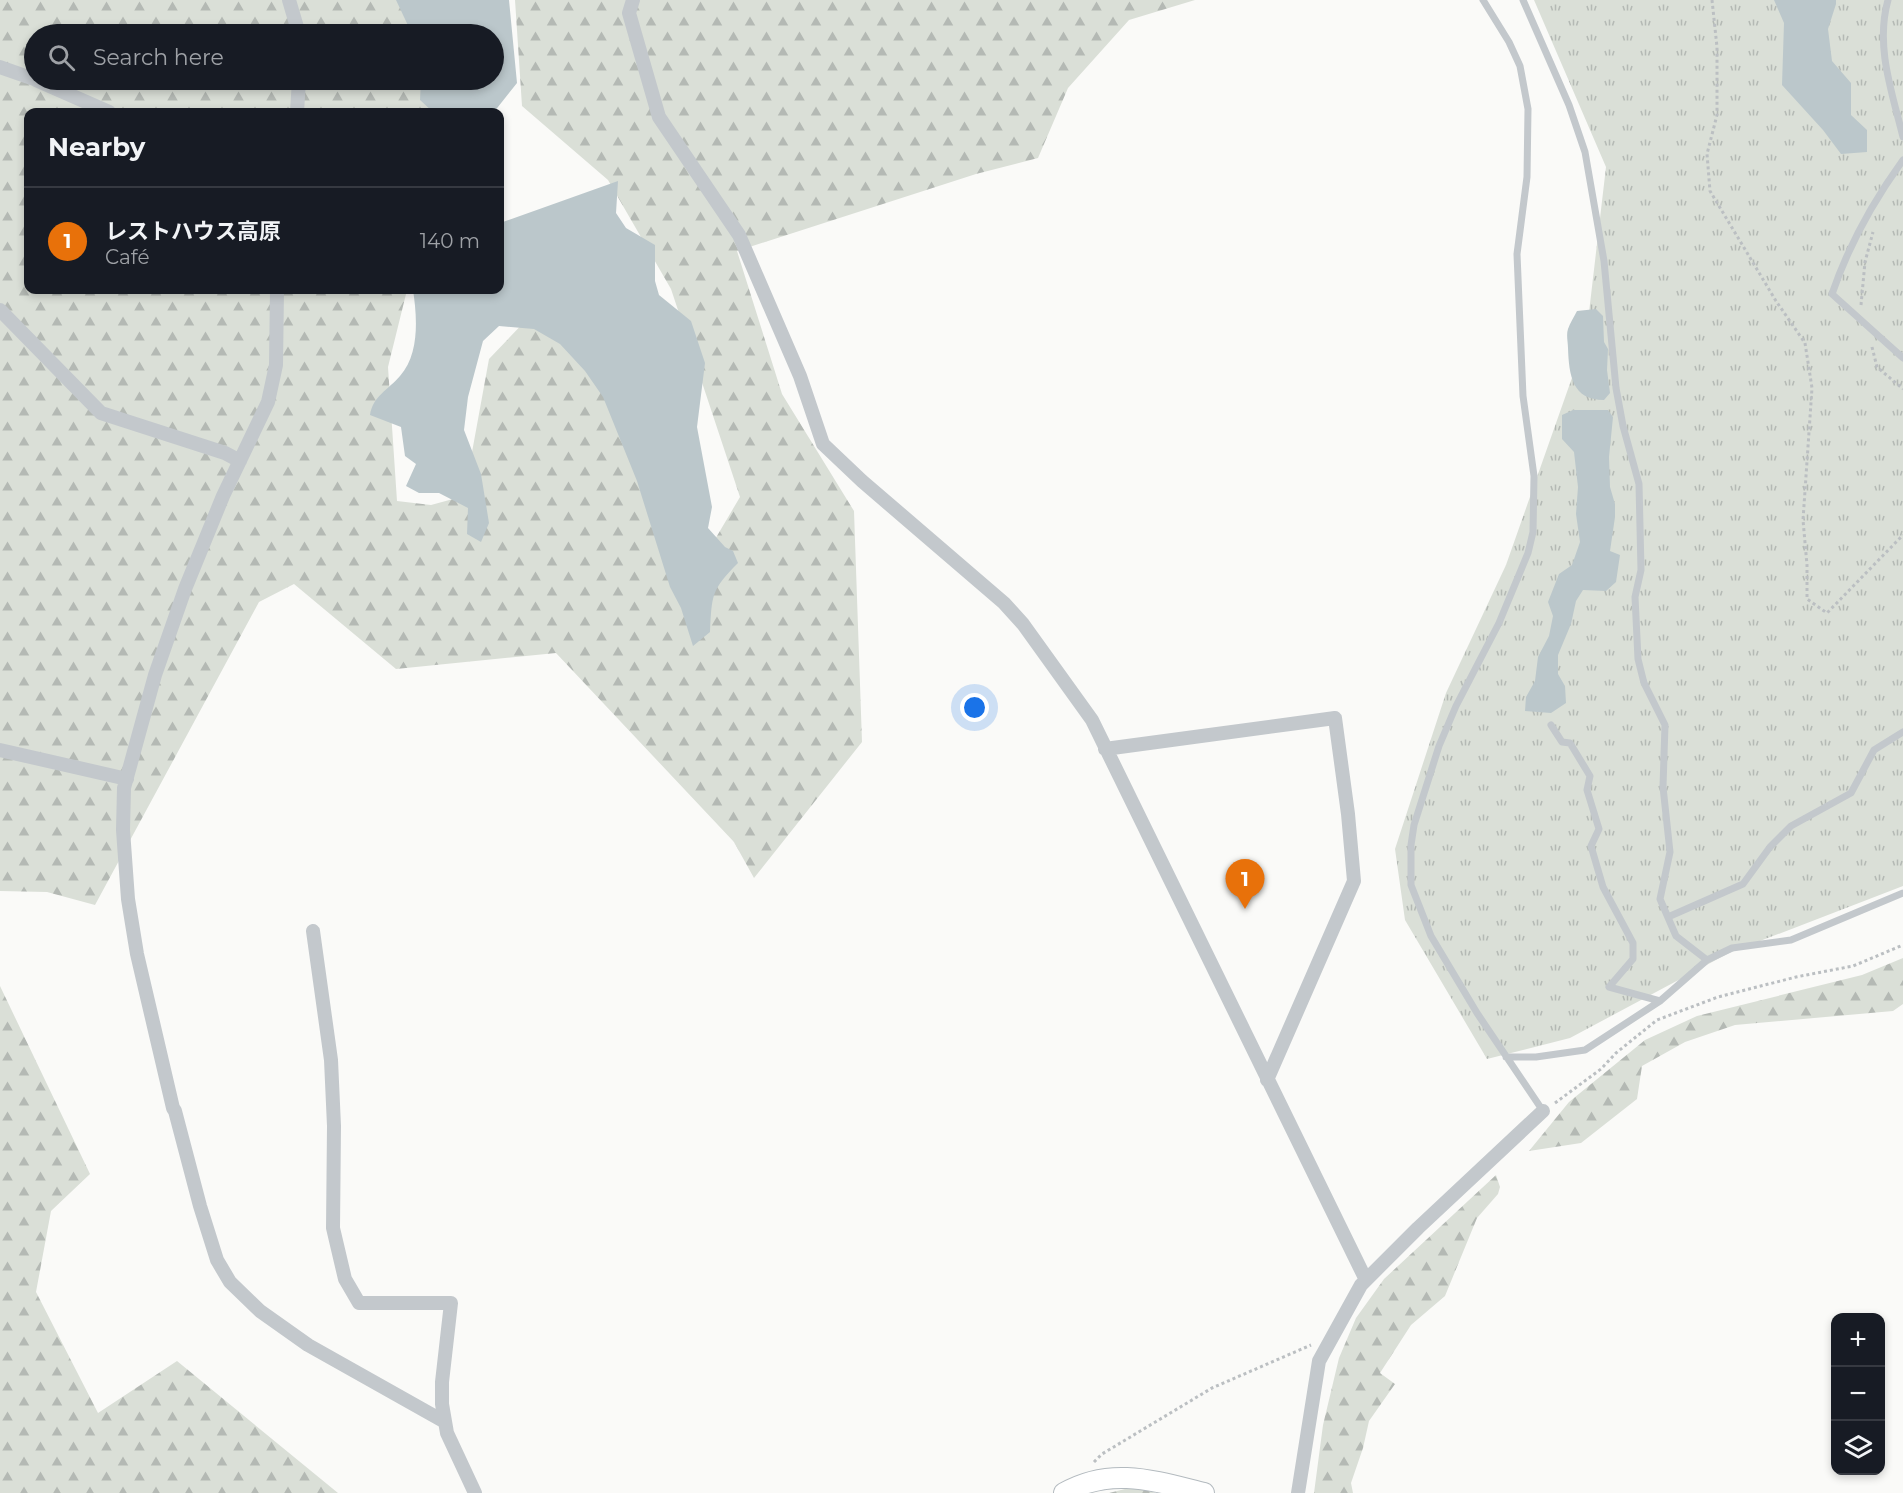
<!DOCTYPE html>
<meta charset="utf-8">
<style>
:root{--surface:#171b24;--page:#242831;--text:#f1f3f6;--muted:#9ea1a6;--line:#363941;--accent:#d93025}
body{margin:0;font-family:Montserrat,"Noto Sans JP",sans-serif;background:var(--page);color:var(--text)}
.controls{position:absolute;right:18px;bottom:18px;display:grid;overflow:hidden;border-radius:12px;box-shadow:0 3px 9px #0003}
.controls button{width:54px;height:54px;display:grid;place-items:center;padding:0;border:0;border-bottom:2px solid var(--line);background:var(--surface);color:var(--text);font:30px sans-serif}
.you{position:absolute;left:975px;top:708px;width:21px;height:21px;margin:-15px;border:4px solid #fff;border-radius:50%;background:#1a73e8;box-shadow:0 0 0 9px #1a73e833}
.badge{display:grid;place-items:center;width:39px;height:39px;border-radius:50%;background:var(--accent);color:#fff;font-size:20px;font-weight:700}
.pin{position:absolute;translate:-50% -50px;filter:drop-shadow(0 2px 3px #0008)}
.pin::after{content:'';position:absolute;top:32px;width:21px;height:18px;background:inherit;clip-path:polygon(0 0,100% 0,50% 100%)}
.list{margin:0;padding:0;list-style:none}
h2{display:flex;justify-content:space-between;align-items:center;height:78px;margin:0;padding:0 24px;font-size:26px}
h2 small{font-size:20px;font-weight:400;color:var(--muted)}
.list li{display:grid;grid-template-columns:39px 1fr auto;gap:18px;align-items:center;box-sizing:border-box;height:108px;padding:0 24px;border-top:2px solid var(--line)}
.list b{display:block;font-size:22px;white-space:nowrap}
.list p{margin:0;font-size:20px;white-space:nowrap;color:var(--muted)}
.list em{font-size:20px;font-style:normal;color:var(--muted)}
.icon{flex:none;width:33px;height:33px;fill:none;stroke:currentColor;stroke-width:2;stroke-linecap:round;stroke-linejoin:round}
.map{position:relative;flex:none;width:1903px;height:1493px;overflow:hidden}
.search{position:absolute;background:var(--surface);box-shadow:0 3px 9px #0003;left:24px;top:24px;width:480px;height:66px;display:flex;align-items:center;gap:15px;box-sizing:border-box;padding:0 21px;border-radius:33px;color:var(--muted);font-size:22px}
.panel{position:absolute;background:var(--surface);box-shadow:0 3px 9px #0003;left:24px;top:108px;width:480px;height:186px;border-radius:12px}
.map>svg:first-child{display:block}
.grass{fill:url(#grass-tufts)}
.forest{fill:url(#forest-firs)}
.water{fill:#bbc7cb}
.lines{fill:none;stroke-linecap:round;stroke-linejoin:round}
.secondary-casing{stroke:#b3babf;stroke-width:22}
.path{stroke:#bbbfc2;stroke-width:3;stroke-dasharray:3 3;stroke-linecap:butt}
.service{stroke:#c3c8cc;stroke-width:7}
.minor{stroke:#c3c8cc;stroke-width:14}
.secondary{stroke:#fff;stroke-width:20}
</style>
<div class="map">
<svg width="1903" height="1493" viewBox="0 0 1903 1493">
<defs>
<pattern id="grass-tufts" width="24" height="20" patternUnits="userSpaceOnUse" patternTransform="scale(1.5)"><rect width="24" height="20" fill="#dadfd7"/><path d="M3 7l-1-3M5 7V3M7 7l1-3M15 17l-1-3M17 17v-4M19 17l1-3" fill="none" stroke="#b4b9b4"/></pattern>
<pattern id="forest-firs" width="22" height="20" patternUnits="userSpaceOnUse" patternTransform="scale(1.5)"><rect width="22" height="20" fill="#dadfd7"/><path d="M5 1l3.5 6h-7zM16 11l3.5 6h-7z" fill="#b4b9b4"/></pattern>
</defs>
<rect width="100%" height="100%" fill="#fafaf8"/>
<path class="grass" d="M1534,0H1903V886L1729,953L1570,1038L1487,1059L1405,920L1395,849L1446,693L1506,565L1586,338L1606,167Z"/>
<path class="forest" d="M0,0H410L424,34H34V80H442L456,112H28V290H407L388,367L397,501L431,505L464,496L489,359L530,316L621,371L688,585L740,497L671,289L608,180L522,106L515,0H1195L1129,20L1068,88L1038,158L976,174L737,251L782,394L854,511L862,742L754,878L734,842L556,653L396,669L294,584L259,602L95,905L47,892L0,891Z
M1903,958V1004L1893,1011L1735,1025L1685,1042L1642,1066L1637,1099L1581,1143L1529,1151L1569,1102L1645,1040L1697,1016L1862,975Z
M0,986L90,1174L51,1211L36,1292L98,1413L177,1361L338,1493H0Z
M1496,1175L1500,1187L1498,1194L1477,1218L1445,1296L1411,1325L1380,1373L1395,1384L1369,1421L1363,1448L1351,1483L1353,1493H1314L1323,1425L1339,1358L1356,1318L1384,1279Z
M1133,1487L1156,1493H1109Z"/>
<path class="water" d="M396,0H509L517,83L494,112H433L420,100L421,80H494V34H412Z
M1774,0H1836V4L1828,29L1832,61L1851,83V115L1867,130V152L1841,154L1823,130L1782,85L1784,23Z
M618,181L616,213L626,228L655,245V281L659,295L691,321L705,363L697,427L712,507L708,528L725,547L733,551L738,563C711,590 712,595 710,632L693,646L681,608L670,587L637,481L603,397L585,371L560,344L534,329L499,326L483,341L468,397L464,430L481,474L489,523L481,542L467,534L468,508L439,493H419L406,486L416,464L405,456L401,427L370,415C373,396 388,390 400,376C420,354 417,316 413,290H500V223Z
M1596,309L1603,316L1604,342L1608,349L1607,370L1610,393L1604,400C1572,400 1569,375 1568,348C1568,342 1566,335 1568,329C1570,323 1574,317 1577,311Z
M1573,410H1608L1613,417L1609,457L1610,487L1615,504V517L1610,551L1620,555L1616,582L1606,591L1583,590L1576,601L1571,624L1558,655V674L1565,686L1566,703L1551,713L1525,711L1526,697L1535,681L1538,657L1549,636L1553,616L1548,602L1559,574L1572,565L1580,542L1576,514L1578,487L1574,452L1562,439V415Z"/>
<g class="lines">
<defs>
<path id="secondary" d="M1064,1493C1111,1466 1155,1481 1204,1493"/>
</defs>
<use href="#secondary" class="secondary-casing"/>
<path class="path" d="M1712,0L1717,47V115L1707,154L1710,191L1776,301L1805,343L1812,388L1803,520L1807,565V599L1827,613L1903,535
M1861,305L1865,262L1873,232
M1872,347L1877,367L1903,389
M1555,1103L1601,1069L1616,1053L1657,1020L1718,997L1796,977L1853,966L1903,945
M1094,1462L1102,1454L1212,1388L1311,1345"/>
<path class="service" d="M1483,0L1509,42L1520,66L1528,109L1527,177L1517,254L1523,396L1534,476L1533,532L1528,553L1499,623L1456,706L1439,746L1414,825L1411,845V885L1431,936L1477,1013L1543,1111
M1523,0L1569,105L1585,152L1604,261L1616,388L1623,426L1639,484L1641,570L1635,597L1638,659L1644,683L1665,725L1663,787L1670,852L1660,899L1676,936L1707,960
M1888,0C1875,46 1892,92 1903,137
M1903,160C1874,200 1848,247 1832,294L1903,358
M1551,725L1562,742L1570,743L1590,776L1587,790L1599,829L1591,846L1603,887L1633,943V959L1609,987L1660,1001
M1668,917L1743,884L1770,847L1791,826L1851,793L1874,750L1903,732
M1506,1057H1536L1585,1050L1660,1001L1707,960L1732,948L1791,940L1903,893"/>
<path class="minor" d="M289,0L299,34
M633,0L629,13L659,117L739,235L800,376L823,444L862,481L1004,603L1023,624L1092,720L1366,1280
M0,67L34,79
M36,80L109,112
M297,112L299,80
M277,290L276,365L268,402L223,496L185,589L155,675L124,788L123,830L128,899L137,954L173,1108L175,1111L200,1206L217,1260L230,1282L260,1311L308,1345L445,1422
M0,310L101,413L225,453L240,461
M1105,749L1335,718L1348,814L1354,881L1267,1080
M0,750L127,779
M313,931L331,1060L334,1126L333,1228L345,1279L359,1303H451L442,1382V1404L447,1433L475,1493
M1298,1493L1319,1361L1361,1285L1418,1228L1543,1111"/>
<use href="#secondary" class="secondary"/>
</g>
</svg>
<div class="controls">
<button>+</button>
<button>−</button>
<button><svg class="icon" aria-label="layers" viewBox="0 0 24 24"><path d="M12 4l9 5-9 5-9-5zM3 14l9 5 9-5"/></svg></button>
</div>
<div class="you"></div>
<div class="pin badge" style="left:1245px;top:909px;background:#e8710a">1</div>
<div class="search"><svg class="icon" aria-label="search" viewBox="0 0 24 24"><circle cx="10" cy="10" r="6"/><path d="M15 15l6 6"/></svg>Search here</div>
<section class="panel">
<h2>Nearby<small></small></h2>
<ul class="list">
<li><span class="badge" style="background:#e8710a">1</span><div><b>レストハウス高原</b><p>Café</p></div><em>140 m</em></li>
</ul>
</section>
</div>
